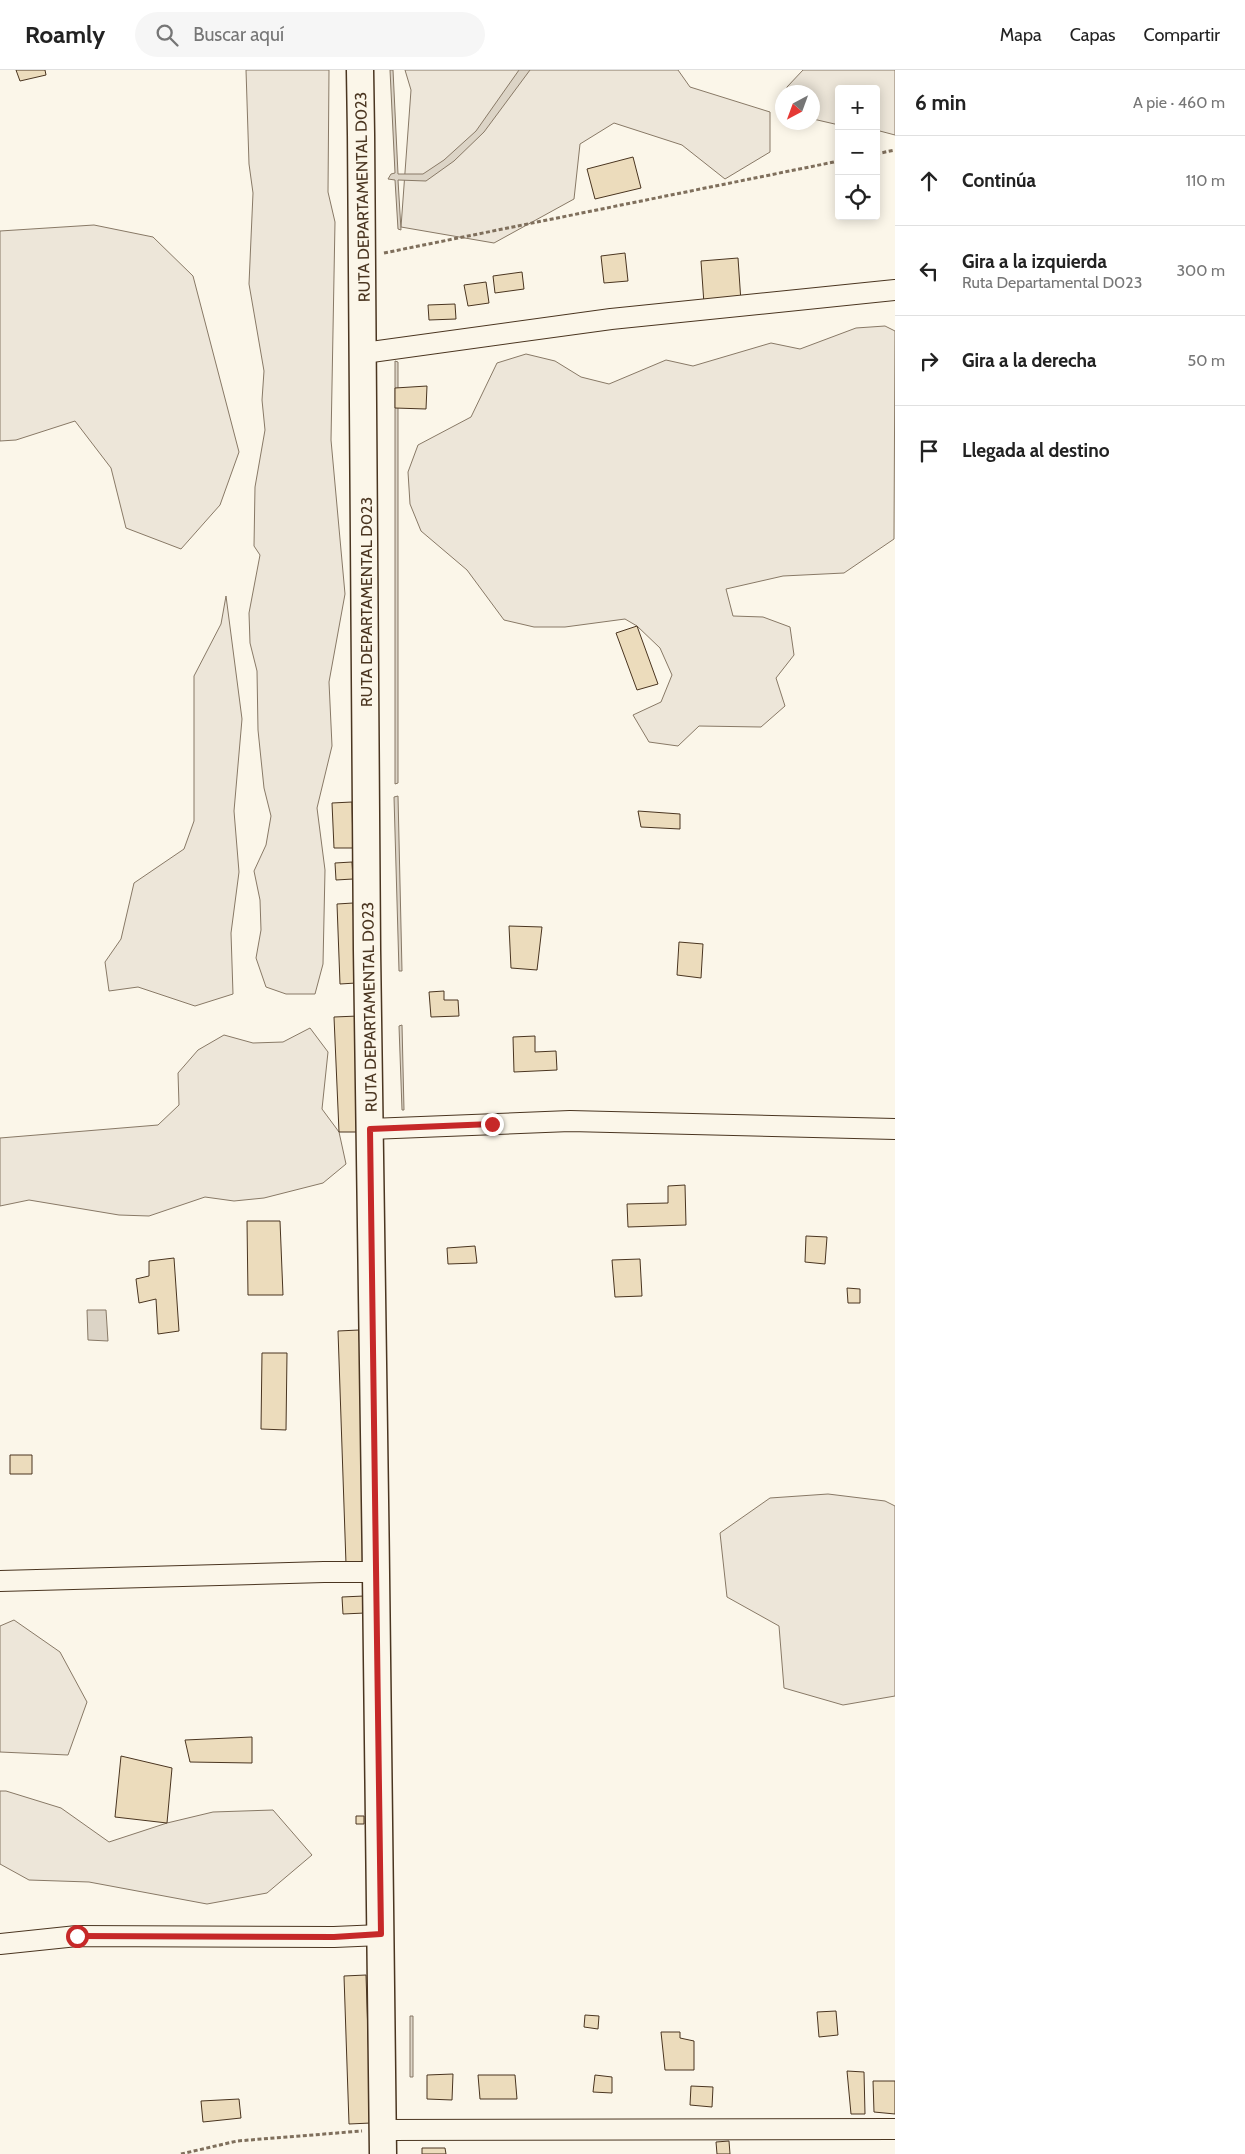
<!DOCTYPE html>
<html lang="es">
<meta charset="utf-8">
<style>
:root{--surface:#fff;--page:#f6f6f6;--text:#222;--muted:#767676;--line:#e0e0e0}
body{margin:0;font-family:Cabin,sans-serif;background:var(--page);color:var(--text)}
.controls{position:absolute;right:15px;top:15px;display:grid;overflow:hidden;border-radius:5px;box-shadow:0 2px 12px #0003}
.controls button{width:45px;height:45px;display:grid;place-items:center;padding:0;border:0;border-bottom:1px solid var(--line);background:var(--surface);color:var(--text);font:25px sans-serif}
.compass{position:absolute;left:775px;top:15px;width:45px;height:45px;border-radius:50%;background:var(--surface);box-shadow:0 2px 12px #0003;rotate:221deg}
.stop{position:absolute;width:15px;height:15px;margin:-11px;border:4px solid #c62828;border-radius:50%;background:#fff}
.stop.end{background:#c62828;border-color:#fff;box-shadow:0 1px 5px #0008}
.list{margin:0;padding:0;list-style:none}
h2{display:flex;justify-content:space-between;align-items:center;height:65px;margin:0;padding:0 20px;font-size:21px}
h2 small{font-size:16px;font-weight:400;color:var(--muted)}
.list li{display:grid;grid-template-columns:32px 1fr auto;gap:15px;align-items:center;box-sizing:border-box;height:90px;padding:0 20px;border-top:1px solid var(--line)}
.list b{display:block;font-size:19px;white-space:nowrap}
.list p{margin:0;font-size:16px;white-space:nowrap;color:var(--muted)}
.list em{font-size:16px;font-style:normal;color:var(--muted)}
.icon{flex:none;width:28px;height:28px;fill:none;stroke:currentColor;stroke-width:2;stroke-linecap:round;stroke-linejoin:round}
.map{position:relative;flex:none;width:895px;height:2084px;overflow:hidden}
header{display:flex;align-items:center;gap:30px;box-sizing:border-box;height:70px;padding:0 25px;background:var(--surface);border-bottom:1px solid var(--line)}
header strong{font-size:24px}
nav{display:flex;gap:28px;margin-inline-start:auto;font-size:18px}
.search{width:350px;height:45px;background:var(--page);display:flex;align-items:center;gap:12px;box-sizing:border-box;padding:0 18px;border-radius:28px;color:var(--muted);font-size:19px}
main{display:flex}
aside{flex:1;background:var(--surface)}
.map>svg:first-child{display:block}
.green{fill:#ede6d9;stroke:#887966}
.water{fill:#dcd4c6;stroke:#887966}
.building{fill:#ecdcbc;stroke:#4a3520}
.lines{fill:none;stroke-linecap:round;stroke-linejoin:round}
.minor-casing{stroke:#4a3520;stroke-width:22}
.major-casing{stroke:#4a3520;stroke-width:29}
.path{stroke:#7f6f5c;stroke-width:3;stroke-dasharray:4 2.5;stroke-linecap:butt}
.minor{stroke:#fbf6e9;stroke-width:20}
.major{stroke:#fbf6e9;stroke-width:26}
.route{stroke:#c62828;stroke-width:6}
.labels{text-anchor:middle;stroke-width:4;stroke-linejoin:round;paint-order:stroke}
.street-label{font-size:16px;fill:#4a3520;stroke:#fbf6e9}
</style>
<header>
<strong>Roamly</strong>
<div class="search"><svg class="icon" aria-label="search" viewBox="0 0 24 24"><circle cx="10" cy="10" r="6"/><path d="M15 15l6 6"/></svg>Buscar aquí</div>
<nav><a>Mapa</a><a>Capas</a><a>Compartir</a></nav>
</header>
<main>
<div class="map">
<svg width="895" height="2084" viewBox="0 0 895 2084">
<rect width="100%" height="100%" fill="#fbf6e9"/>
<path class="green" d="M246,0H329L328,122L335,152L331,370L345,524L329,612L332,676L317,738L325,800L323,894L315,924H286L266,917L256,888L261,860L260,830L254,801L266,775L271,746L264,718L258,660L257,601L250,573L249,543L260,485L254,476L255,417L265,360L262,330L264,301L249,214L253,123L249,94Z
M405,0H678L690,17L770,42V82L725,109L682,75L614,53L580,74L574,129L494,173L401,157L411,20Z
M803,0H895V65L876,60V19H839V55L813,49L812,22H787V17Z
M94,155L153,167L193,206L239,382L220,435L181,479L126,458L111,398L75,351L16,370L0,371V161Z
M885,256L895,261L894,469L844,503L783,506L726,519L733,546L763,547L790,557L794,585L776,608L785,636L761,657L699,656L678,676L649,672L633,645L661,632L672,605L660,578L637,556L625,549L565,557H534L504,550L467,500L421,461L410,434L408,402L418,375L471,347L497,293L526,284L555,291L581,307L609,314L666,290L693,296L771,273L800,279L856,258Z
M226,526L242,649L234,741L239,802L231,863L233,924L195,936L138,917L109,921L105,892L121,869L134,813L184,779L194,751V606L221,554Z
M310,958L328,982L322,1039L339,1062L346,1094L323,1113L264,1128L234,1131L205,1127L149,1146L119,1145L29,1130L0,1136V1068L158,1055L179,1035L178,1003L198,980L224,965L253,973L283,972Z
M828,1424L885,1431L895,1436V1626L843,1635L784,1618L779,1556L727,1527L720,1463L770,1428Z
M14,1550L60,1582L87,1632L68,1685L0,1682V1556Z
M0,1721H6L61,1738L109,1772L167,1753L213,1742L273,1740L312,1785L267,1823L207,1834L89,1812L29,1810L0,1794Z"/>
<path class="water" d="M390,0H393L398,104H423L444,90L476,61L519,0H530L484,62L454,91L426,111L398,110L401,160L398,159L395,110L388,109L391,104L395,103Z
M395,291L398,292V713L395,714Z
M398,726L402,901H399L394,727Z
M402,955L404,1040H402L399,956Z
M87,1240H106L108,1271L88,1270Z
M410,1946H413V2007H410Z"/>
<path class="building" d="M16,0H45L46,5L20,11Z
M633,87L641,118L595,129L587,99Z
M625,183L628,211L604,213L601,186Z
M738,188L741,232L704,234L701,191Z
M522,202L524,219L495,223L493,206Z
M486,212L489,233L468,236L464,215Z
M455,234L456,249L429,250L428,235Z
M427,316L426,339L395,338V318Z
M637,556L658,614L637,620L616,563Z
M352,732L353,778H334L332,733Z
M638,741L680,744V759L641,757Z
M352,792L353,809L336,810L335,793Z
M353,833L356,913L340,914L337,834Z
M509,856L542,857L537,900L511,898Z
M679,872L703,874L701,908L677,905Z
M444,921V930H458L459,946L431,947L429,922Z
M358,946L363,1062H339L334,947Z
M535,966V982L556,981L557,1000L514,1002L513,967Z
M685,1115L686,1155L628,1157L627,1134L668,1133V1116Z
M247,1151H280L283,1225H248Z
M806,1166L827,1167L825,1194L805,1192Z
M475,1176L477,1193L448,1194L447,1178Z
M174,1188L179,1261L158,1264L156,1229L139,1233L136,1209L149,1206V1191Z
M640,1189L642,1226L615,1227L612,1190Z
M847,1218L860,1219V1233H848Z
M359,1260L368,1493L346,1494L338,1261Z
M262,1283H287L286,1360L261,1359Z
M10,1385H32V1404H10Z
M364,1526L365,1543L343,1544L342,1527Z
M252,1667V1693L190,1692L185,1670Z
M121,1686L172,1698L167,1753L115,1747Z
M356,1746H364V1754H356Z
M366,1905L371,2053L349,2054L344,1906Z
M836,1941L838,1965L819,1967L817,1942Z
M585,1945L599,1946L598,1959L584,1957Z
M661,1962H680V1968L694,1971V2000H665Z
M847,2001L864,2002L865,2044H851Z
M453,2004L452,2030L427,2029V2005Z
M478,2005H515L517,2029H480Z
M595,2005L612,2007V2023L593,2022Z
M873,2011H895V2044L874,2042Z
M691,2016L713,2017L712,2037L690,2035Z
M239,2029L241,2048L203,2052L201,2031Z
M729,2071L730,2084H717L716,2072Z
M422,2078H445L446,2084H422Z"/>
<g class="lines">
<defs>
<path id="minor" d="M364,283L611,249L895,220
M370,1059L570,1051L895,1059
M0,1511L324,1502H377
M0,1874L77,1866L334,1867L381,1865
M383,2060L895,2059"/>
<path id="major" d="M360,0C365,293 364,586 367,880C372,1281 380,1683 383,2084"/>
</defs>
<use href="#minor" class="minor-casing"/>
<use href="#major" class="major-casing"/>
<path class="path" d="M876,84L895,80
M384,183L839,91
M181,2084L237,2071L362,2061"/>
<use href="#minor" class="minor"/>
<use href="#major" class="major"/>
</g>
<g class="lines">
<path class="route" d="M77,1866L334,1867L381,1864L370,1059L492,1054"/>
</g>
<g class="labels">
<g class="street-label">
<text transform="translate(362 127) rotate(-91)" y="6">RUTA DEPARTAMENTAL D023</text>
<text transform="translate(366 532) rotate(-90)" y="6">RUTA DEPARTAMENTAL D023</text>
<text transform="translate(369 937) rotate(-91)" y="6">RUTA DEPARTAMENTAL D023</text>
</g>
</g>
</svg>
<div class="controls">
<button>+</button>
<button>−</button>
<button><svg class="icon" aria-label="locate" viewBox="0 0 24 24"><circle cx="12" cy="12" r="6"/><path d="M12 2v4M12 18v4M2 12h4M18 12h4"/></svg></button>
</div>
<svg class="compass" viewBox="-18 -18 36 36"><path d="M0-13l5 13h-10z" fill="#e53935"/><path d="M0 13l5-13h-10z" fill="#767676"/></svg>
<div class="stop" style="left:77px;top:1866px"></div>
<div class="stop end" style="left:492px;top:1054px"></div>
</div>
<aside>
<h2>6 min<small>A pie · 460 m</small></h2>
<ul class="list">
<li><svg class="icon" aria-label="ahead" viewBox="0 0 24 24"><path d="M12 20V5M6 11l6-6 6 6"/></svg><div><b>Continúa</b></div><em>110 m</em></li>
<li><svg class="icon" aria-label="left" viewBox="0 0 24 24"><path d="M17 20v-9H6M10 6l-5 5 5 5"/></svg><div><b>Gira a la izquierda</b><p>Ruta Departamental D023</p></div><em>300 m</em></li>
<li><svg class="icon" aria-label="right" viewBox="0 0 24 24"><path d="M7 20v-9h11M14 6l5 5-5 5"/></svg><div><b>Gira a la derecha</b></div><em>50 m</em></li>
<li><svg class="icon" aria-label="arrive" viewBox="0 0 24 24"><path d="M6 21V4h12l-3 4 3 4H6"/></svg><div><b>Llegada al destino</b></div></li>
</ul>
</aside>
</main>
